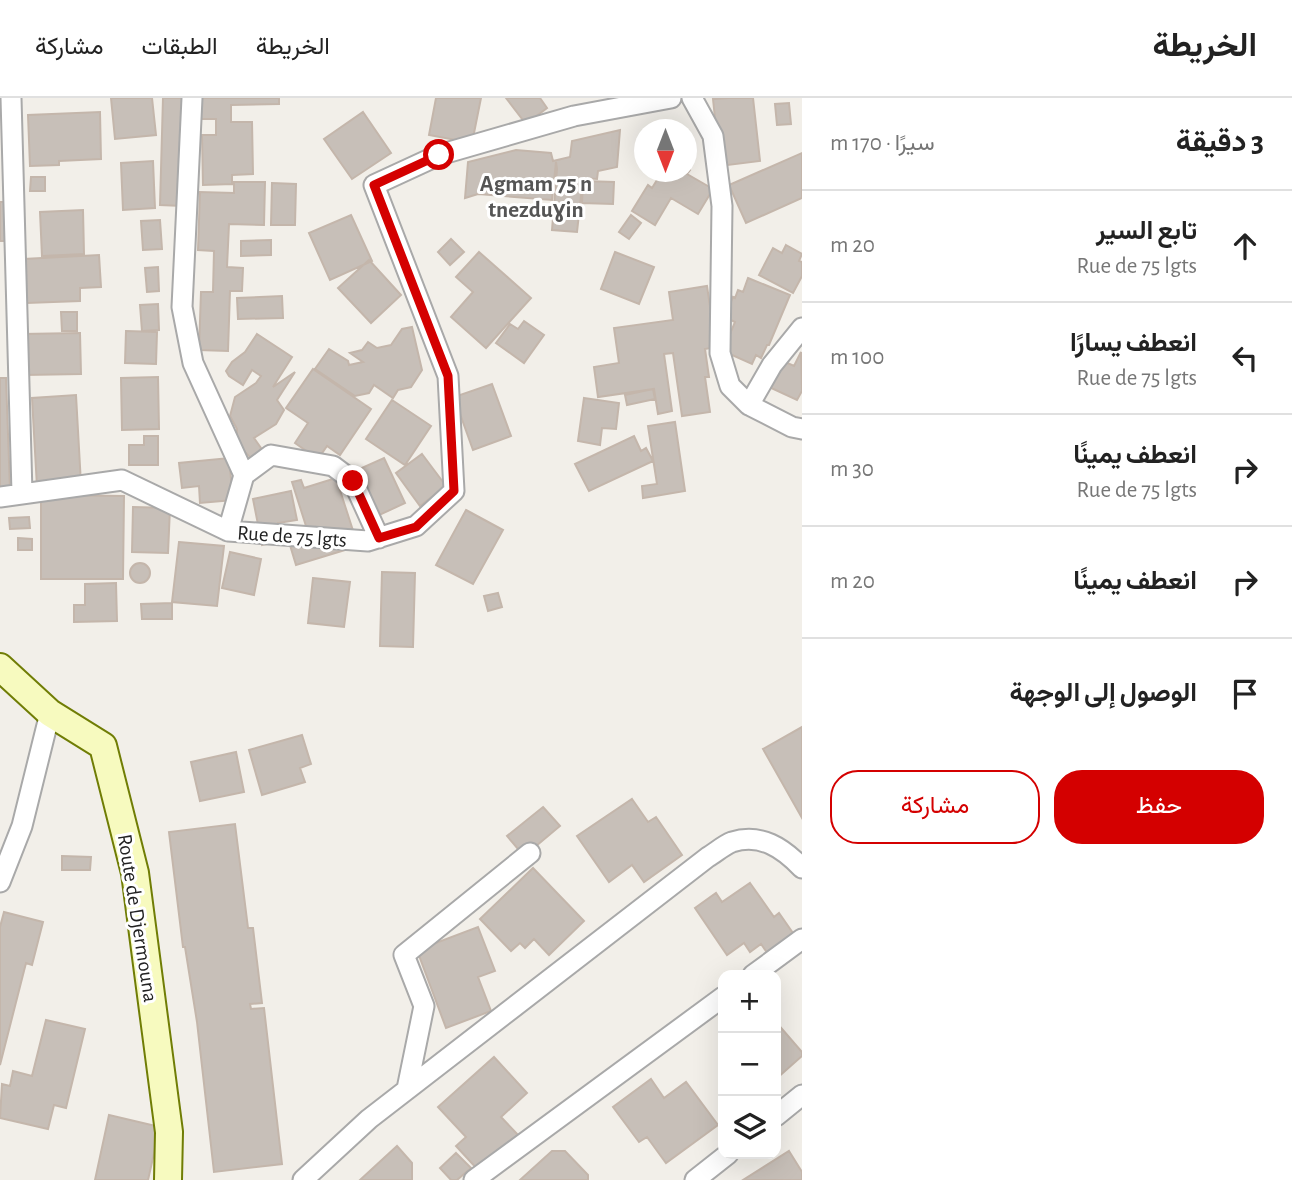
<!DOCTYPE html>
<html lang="ar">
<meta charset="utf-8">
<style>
:root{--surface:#fff;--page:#f2f2f2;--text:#222;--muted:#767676;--line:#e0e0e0;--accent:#d40000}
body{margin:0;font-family:"Alegreya Sans",Vazirmatn,sans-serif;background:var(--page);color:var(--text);direction:rtl}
.controls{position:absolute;right:21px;bottom:21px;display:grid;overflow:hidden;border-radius:14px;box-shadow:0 7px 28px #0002}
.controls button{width:63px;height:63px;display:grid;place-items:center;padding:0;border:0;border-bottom:2px solid var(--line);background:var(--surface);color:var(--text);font:35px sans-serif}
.compass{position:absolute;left:634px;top:21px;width:63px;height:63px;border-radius:50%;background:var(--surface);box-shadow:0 7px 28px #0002;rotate:180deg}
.stop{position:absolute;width:21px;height:21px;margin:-16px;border:5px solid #d40000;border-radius:50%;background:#fff}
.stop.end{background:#d40000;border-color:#fff;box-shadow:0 2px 7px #0008}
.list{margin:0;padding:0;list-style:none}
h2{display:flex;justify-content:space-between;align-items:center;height:91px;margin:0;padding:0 28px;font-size:30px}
h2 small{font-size:23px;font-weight:400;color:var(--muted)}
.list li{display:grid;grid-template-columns:46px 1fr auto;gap:21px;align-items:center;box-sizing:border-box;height:112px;padding:0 28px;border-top:2px solid var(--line)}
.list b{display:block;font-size:26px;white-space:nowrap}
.list p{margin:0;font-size:23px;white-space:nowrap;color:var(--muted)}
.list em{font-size:23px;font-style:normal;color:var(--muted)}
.actions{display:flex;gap:14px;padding:21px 28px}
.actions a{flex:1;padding:16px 0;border:2px solid var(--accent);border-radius:28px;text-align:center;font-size:24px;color:var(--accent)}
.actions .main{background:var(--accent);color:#fff}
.icon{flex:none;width:38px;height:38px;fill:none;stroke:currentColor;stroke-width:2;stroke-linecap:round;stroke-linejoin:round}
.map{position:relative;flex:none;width:802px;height:1082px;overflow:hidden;direction:ltr}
header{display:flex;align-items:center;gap:42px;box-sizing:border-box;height:98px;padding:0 35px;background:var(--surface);border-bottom:2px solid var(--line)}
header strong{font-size:33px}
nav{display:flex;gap:38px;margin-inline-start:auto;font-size:24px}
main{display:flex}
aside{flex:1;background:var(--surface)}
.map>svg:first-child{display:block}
.building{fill:#c7bfb8;stroke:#c4b6ab;stroke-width:2}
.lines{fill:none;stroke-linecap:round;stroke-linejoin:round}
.street-casing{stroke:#a9a9a9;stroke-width:23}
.secondary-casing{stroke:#707d05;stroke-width:30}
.street{stroke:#fff;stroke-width:19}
.secondary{stroke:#f7fabf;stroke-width:26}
.route{stroke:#d40000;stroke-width:9}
.labels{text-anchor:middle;stroke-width:6;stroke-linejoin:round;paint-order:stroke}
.street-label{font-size:21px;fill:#222;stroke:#fff}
.neighbourhood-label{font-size:23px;font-weight:bold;fill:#555;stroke:#fff}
</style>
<header>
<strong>الخريطة</strong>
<nav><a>الخريطة</a><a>الطبقات</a><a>مشاركة</a></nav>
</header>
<main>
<aside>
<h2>3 دقيقة<small>سيرًا · 170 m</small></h2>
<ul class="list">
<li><svg class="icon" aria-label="ahead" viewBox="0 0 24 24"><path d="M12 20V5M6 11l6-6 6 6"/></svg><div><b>تابع السير</b><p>Rue de 75 lgts</p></div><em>20 m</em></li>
<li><svg class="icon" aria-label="left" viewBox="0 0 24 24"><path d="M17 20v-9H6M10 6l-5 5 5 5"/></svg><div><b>انعطف يسارًا</b><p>Rue de 75 lgts</p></div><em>100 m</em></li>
<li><svg class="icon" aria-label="right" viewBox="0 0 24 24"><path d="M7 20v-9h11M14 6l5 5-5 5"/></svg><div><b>انعطف يمينًا</b><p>Rue de 75 lgts</p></div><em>30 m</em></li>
<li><svg class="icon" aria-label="right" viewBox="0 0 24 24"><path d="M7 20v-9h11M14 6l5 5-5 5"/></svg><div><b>انعطف يمينًا</b></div><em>20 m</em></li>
<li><svg class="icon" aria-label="arrive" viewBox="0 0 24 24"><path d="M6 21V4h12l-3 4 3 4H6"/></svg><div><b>الوصول إلى الوجهة</b></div></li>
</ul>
<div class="actions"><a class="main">حفظ</a><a>مشاركة</a></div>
</aside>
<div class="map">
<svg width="802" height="1082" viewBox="0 0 802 1082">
<rect width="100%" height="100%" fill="#f2efe9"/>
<path class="building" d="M111,0H152L156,37L115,41Z
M163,0H185L182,108L160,107Z
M197,0H279V6L231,7V24H252L253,76L232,77V86L203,87L202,37H216V21H197Z
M436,0H481L472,45L429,37Z
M506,0H540L547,10L526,26Z
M728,0H753L760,63L720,68L713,1Z
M789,5L791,26L777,27L775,6Z
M100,14L101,61L59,63V67L30,68L28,17Z
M363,14L391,55L352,81L324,41Z
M620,32L617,69L598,73L597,81L583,80L577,134L552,132L557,71L556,64L552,102L478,96L465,100L468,64L516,52L551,55L553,63L570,59L572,43Z
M802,55V100L746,125L729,87Z
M153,63L155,110L123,112L121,65Z
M687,69L690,72L687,76L713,91L698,116L671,100L655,127L632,113L648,87L652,90L662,74H687Z
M31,79H45V93H30Z
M583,83L614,84L613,106L582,105Z
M234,84H265L264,127L229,126L227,169L243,170L242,193H230L228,253L199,252L201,194H213L214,153L198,152L200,94L234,95Z
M272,85L296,86L295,127H271Z
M0,104H9L10,143H0Z
M83,112L84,156L42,158L40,114Z
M351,117L372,163L330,182L309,135Z
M631,117L641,125L629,141L619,134Z
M160,122L162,151L143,152L141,123Z
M451,141L464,154L450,167L438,154Z
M271,142V157L241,158V143Z
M786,147L802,156L799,163L802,164V178L793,195L759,177L773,150L782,155Z
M479,154L531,200L486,250L451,219L473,194L456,179Z
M615,154L654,169L639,206L601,191Z
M99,157L101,189L80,190V203L27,205L24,161Z
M369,162L401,197L371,225L338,190Z
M158,169L159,193L147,194L145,170Z
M748,180L790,197L769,247H767L761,260L756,257L752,266L723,253L735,224L725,219L733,199L735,200L738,192L743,194Z
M707,188L716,249L705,251L709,279H705L710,314L682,318L673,255L664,256L672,313L658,316L654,291L598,299L594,269L619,265L614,230L673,222L669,194Z
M282,198L283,220L238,221L237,200Z
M158,206L159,232L142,233L140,207Z
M61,214H77V233H62Z
M524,223L544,237L524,265L496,245L510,226L518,231Z
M412,229L422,272L411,289L398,292L393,300L374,287L369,295L355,298L315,271L329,251L348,263L349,267L363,264L350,255L362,252L368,244L377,250L391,247L402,231Z
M126,233L157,234L156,266L125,265Z
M80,235L81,276L24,277L22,236Z
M257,236L292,259L273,289L295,274L277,302L284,312L276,326L254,340L261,350L253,362L244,353L237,340V331L230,318L235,299L256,285L261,278L252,272L243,287L229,278L226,273L232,264L245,254Z
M801,254L802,293L797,302L769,289L781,262L794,268Z
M313,271L371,311L340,357L327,348L318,361L295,345L308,325L286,310Z
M158,279L159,331L122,332L121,280Z
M0,280H6L10,392H0Z
M492,286L511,338L473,352L454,299Z
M653,291L655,301L627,307L625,297Z
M76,297L81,386L37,389L32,300Z
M584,300L619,305L616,331L602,330L600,347L578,343Z
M392,302L431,328L405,367L366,341Z
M675,324L685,393L643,400L642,388L657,386L648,328Z
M144,338H158V367H129V347H144Z
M634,338L641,353L646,350L653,363L589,393L575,366Z
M422,356L446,388L420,408L396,375Z
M229,360L233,402L200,405L199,388L182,390L179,365Z
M384,360L405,405L375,419L355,373Z
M336,380L358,448L296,467L286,434L306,428L292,384L301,382L304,390Z
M291,393L297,422L278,425L282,443L262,447L253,401Z
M41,397L124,398L123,481H41Z
M133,409L170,410L168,455L132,454Z
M466,412L503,432L473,486L436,467Z
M29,419L30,430L10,431L9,420Z
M18,440L32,441V452H18Z
M179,444L224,448L217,508L172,504Z
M230,454L261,461L254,497L222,490Z
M130 475a10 10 0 1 1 20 0a10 10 0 1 1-20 0Z
M382,474L415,475L413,549L380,548Z
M313,480L350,484L344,529L308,525Z
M116,485L117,523L74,524V507H85V486Z
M498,495L502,509L488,513L484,498Z
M172,505V521H142L141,506Z
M802,629V720L763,651Z
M302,637L311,666L300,670L305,684L262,697L249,652Z
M236,654L244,694L200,703L191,664Z
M632,701L648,724L656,719L682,757L644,784L632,767L609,784L577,738Z
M543,709L560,728L524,758L507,738Z
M235,726L248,830H253L262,905L250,906L251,911L264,910L282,1066L214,1074L197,924L185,849H183L169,734Z
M62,758L91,759L90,772H62Z
M533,770L584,823L549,857L534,841L525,850L520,845L511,853L480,821Z
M750,785L774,819L779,815L795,838L768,856L761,846L750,854L744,845L727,857L695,810L716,795L722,804Z
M4,814L43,824L32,867L26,865L0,967V829Z
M478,829L495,873L478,879L491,913L446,930L417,852Z
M46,922L85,931L66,1010L54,1007L48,1031L0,1020L2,986L10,988L13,973L32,978Z
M776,924L802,954V958L776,981Z
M494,959L527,995L501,1019L519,1038L480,1074L456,1048L466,1039L438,1009Z
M651,981L664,1000L686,984L718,1027L666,1065L647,1039L639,1044L613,1009Z
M109,1017L160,1029L148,1082H95Z
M397,1048L412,1065V1082H360Z
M552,1053H565L588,1077V1082H520Z
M789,1053L802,1074V1082H743Z
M456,1055L471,1070L457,1082H451L440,1070Z"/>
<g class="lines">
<defs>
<path id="street" d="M11,0L22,395
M192,0L182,209L193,265L244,377L228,433
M692,0L713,38L722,108L720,255L730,288L749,307L772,267L802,230
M749,307L792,329L802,331
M244,377L271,357L333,368L353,383L379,440
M0,399L122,382L228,433L368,443L416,428L454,393L448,278L374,87L439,57L574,18L671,0
M0,784L22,728L50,615
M753,877L802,841
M407,991L424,908L404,857L530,755
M776,1018L802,997
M303,1082L369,1021L708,759C715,755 724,747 732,744C761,735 783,750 802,770
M474,1082L723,899
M695,1082L728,1056"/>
<path id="secondary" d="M0,569L50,615L103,648L135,775L169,1034L168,1082"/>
</defs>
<use href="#street" class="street-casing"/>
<use href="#secondary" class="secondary-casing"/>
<use href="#street" class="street"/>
<use href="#secondary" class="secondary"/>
</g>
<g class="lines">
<path class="route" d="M353,383L379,440L416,429L454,393L448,278L374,87L439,57"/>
</g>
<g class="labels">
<g class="street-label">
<text transform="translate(292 438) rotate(4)" y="7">Rue de 75 lgts</text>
<text transform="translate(138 820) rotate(81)" y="7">Route de Djermouna</text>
</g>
<g class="neighbourhood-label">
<text x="536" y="93">Agmam 75 n<tspan x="536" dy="26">tnezduɣin</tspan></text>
</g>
</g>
</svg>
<div class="controls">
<button>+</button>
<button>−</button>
<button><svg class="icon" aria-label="layers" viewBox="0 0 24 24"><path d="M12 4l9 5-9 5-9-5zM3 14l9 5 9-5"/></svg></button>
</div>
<svg class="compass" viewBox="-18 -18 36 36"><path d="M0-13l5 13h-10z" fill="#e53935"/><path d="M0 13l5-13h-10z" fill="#767676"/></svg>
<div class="stop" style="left:439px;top:57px"></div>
<div class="stop end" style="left:353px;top:383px"></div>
</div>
</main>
